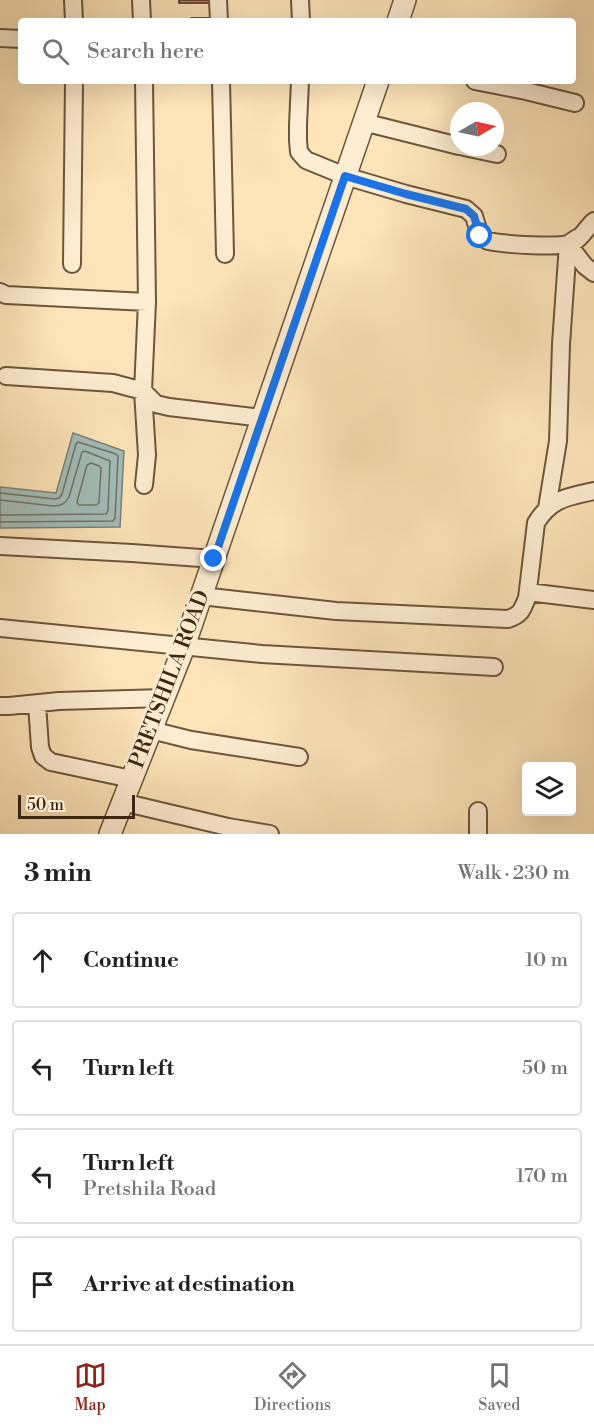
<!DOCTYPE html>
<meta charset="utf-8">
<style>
:root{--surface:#fff;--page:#f2f2f2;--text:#202124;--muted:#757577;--line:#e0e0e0;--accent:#8f2418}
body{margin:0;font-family:"Libre Bodoni",serif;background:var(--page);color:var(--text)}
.controls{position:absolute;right:18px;bottom:18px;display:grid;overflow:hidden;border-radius:6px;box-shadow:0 6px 24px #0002}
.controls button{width:54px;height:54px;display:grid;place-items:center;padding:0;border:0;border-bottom:2px solid var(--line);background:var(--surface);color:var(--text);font:30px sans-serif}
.compass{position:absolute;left:450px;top:102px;width:54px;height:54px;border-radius:50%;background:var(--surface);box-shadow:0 6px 24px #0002;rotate:81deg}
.scale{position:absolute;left:18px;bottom:15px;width:117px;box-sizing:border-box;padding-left:6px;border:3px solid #3e2610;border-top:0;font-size:16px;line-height:21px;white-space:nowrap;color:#3e2610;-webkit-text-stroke:4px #feedd2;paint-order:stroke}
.stop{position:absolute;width:18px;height:18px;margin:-14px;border:4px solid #1a73e8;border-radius:50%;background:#fff}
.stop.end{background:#1a73e8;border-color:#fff;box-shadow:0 2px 6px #0008}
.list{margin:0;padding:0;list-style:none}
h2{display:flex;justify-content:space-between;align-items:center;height:78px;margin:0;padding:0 24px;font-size:26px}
h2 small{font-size:20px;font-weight:400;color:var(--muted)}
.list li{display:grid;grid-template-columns:39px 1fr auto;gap:18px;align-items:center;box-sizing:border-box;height:96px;margin:0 12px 12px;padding:0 12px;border:2px solid var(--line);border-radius:6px}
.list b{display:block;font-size:22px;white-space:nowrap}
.list p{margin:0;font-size:20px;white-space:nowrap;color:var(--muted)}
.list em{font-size:20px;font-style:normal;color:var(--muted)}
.icon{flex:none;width:33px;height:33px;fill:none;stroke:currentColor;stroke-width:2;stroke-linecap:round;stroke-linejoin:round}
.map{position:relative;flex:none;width:594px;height:834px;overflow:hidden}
.search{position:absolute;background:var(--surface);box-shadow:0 6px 24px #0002;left:18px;right:18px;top:18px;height:66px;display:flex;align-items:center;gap:15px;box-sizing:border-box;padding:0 21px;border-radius:6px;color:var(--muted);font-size:22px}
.sheet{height:510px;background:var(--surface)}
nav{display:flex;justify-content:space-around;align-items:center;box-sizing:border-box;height:84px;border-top:2px solid var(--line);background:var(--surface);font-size:16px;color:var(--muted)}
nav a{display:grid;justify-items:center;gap:3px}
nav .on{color:var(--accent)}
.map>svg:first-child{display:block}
.water{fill:#a2bcb8;stroke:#7a8075;stroke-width:1.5}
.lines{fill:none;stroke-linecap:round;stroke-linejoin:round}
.shore{stroke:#707164;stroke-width:1.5}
.building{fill:#d0896d;stroke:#3e2610;stroke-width:1.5}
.minor-casing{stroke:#6e563a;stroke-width:20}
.tertiary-casing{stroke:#6e563a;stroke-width:24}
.minor{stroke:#feedd2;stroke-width:16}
.tertiary{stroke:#feedd2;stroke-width:21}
.route{stroke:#1a73e8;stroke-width:8}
.labels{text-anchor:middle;stroke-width:6;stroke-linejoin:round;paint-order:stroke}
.street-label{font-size:21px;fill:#3e2610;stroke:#feedd2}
</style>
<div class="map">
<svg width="594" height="834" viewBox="0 0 594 834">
<rect width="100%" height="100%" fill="#fde4b9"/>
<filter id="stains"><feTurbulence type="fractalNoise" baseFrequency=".00333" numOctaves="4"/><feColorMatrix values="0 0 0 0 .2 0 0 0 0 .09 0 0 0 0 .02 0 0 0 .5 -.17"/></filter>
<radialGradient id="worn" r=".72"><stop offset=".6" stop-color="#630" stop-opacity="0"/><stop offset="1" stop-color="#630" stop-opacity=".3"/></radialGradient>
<path class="water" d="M73,433L124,451L120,527L0,528V487L56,493Z"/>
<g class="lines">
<path class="shore" d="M91,463L99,466L101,468L99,503L96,505H79L77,502L87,465Z
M0,493L55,499L59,498L62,494L76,444L78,442L116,454L118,456L115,518L113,521L0,522
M0,500L53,506C61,506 65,504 69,497L82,452L85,451L110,461L108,511L106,514L0,515"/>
</g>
<path class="building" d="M179,0H212V3H179Z
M191,18H214V21H191Z"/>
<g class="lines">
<defs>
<path id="minor" d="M73,0L74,21
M141,0L142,21
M218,0L219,21
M300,0L301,21
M0,38L21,39
M144,81L147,302
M221,81L225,254
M300,81L298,125V140L299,152L306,160L345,176L406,194L466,209L474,216L480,236L488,241C504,244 561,249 574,242C582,237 587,227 594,221
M475,81L526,91L575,103
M363,122L459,146
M464,147L497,154
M568,244L585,266L594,273
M72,264L74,81
M0,292L6,295L147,302L143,391L147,455L144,485
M6,376L113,383L143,391L156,404L169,407L262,418
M547,508L558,441L561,344L568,244L577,238
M0,546L132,553L214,559
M528,592L594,600
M201,596L336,611L508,619C521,615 522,610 527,598L536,523C551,498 568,497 594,491
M0,628L262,654L494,667
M37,704L40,747L43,756L51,762L131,779
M0,706H9L59,701L164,698
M151,730L191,740L299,757
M122,802L228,827L270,834
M478,811V834"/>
<path id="tertiary" d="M398,21L405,0
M110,834L182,652L378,81"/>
</defs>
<use href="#minor" class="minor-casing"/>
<use href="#tertiary" class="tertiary-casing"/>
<use href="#minor" class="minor"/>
<use href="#tertiary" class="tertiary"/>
</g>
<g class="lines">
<path class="route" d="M214,559L345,176L406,194L466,209L474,216L480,236"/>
</g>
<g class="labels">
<g class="street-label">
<text transform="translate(169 679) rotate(-69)" y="7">PRETSHILA ROAD</text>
</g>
</g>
<rect width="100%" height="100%" filter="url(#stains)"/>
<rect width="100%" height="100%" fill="url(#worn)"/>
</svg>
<div class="controls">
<button><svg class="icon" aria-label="layers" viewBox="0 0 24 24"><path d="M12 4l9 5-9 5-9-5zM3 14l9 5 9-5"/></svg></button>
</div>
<svg class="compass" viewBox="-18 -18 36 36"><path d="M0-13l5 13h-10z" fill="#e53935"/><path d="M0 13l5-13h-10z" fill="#757577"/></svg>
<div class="scale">50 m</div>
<div class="stop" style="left:480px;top:236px"></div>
<div class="stop end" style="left:214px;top:559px"></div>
<div class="search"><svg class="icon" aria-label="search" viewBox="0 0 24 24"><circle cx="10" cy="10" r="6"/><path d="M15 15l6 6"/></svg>Search here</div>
</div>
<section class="sheet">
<h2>3 min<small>Walk · 230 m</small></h2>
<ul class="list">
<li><svg class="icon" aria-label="ahead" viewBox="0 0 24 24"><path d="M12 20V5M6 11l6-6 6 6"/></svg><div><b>Continue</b></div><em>10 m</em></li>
<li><svg class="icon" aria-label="left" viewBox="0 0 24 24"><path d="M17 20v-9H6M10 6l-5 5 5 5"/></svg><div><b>Turn left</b></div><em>50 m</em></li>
<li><svg class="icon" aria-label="left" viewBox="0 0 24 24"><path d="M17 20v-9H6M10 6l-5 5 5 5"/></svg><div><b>Turn left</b><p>Pretshila Road</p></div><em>170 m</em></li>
<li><svg class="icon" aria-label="arrive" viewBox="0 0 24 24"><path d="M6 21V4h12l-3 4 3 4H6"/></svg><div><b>Arrive at destination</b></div></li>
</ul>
</section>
<nav>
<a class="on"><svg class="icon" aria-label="map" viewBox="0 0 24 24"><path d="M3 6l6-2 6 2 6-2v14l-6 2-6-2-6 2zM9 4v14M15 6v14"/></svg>Map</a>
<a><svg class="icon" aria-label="directions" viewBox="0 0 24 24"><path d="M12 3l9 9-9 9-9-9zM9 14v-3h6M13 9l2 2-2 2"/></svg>Directions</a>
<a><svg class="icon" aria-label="saved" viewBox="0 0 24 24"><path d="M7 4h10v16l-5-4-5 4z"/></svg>Saved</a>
</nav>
